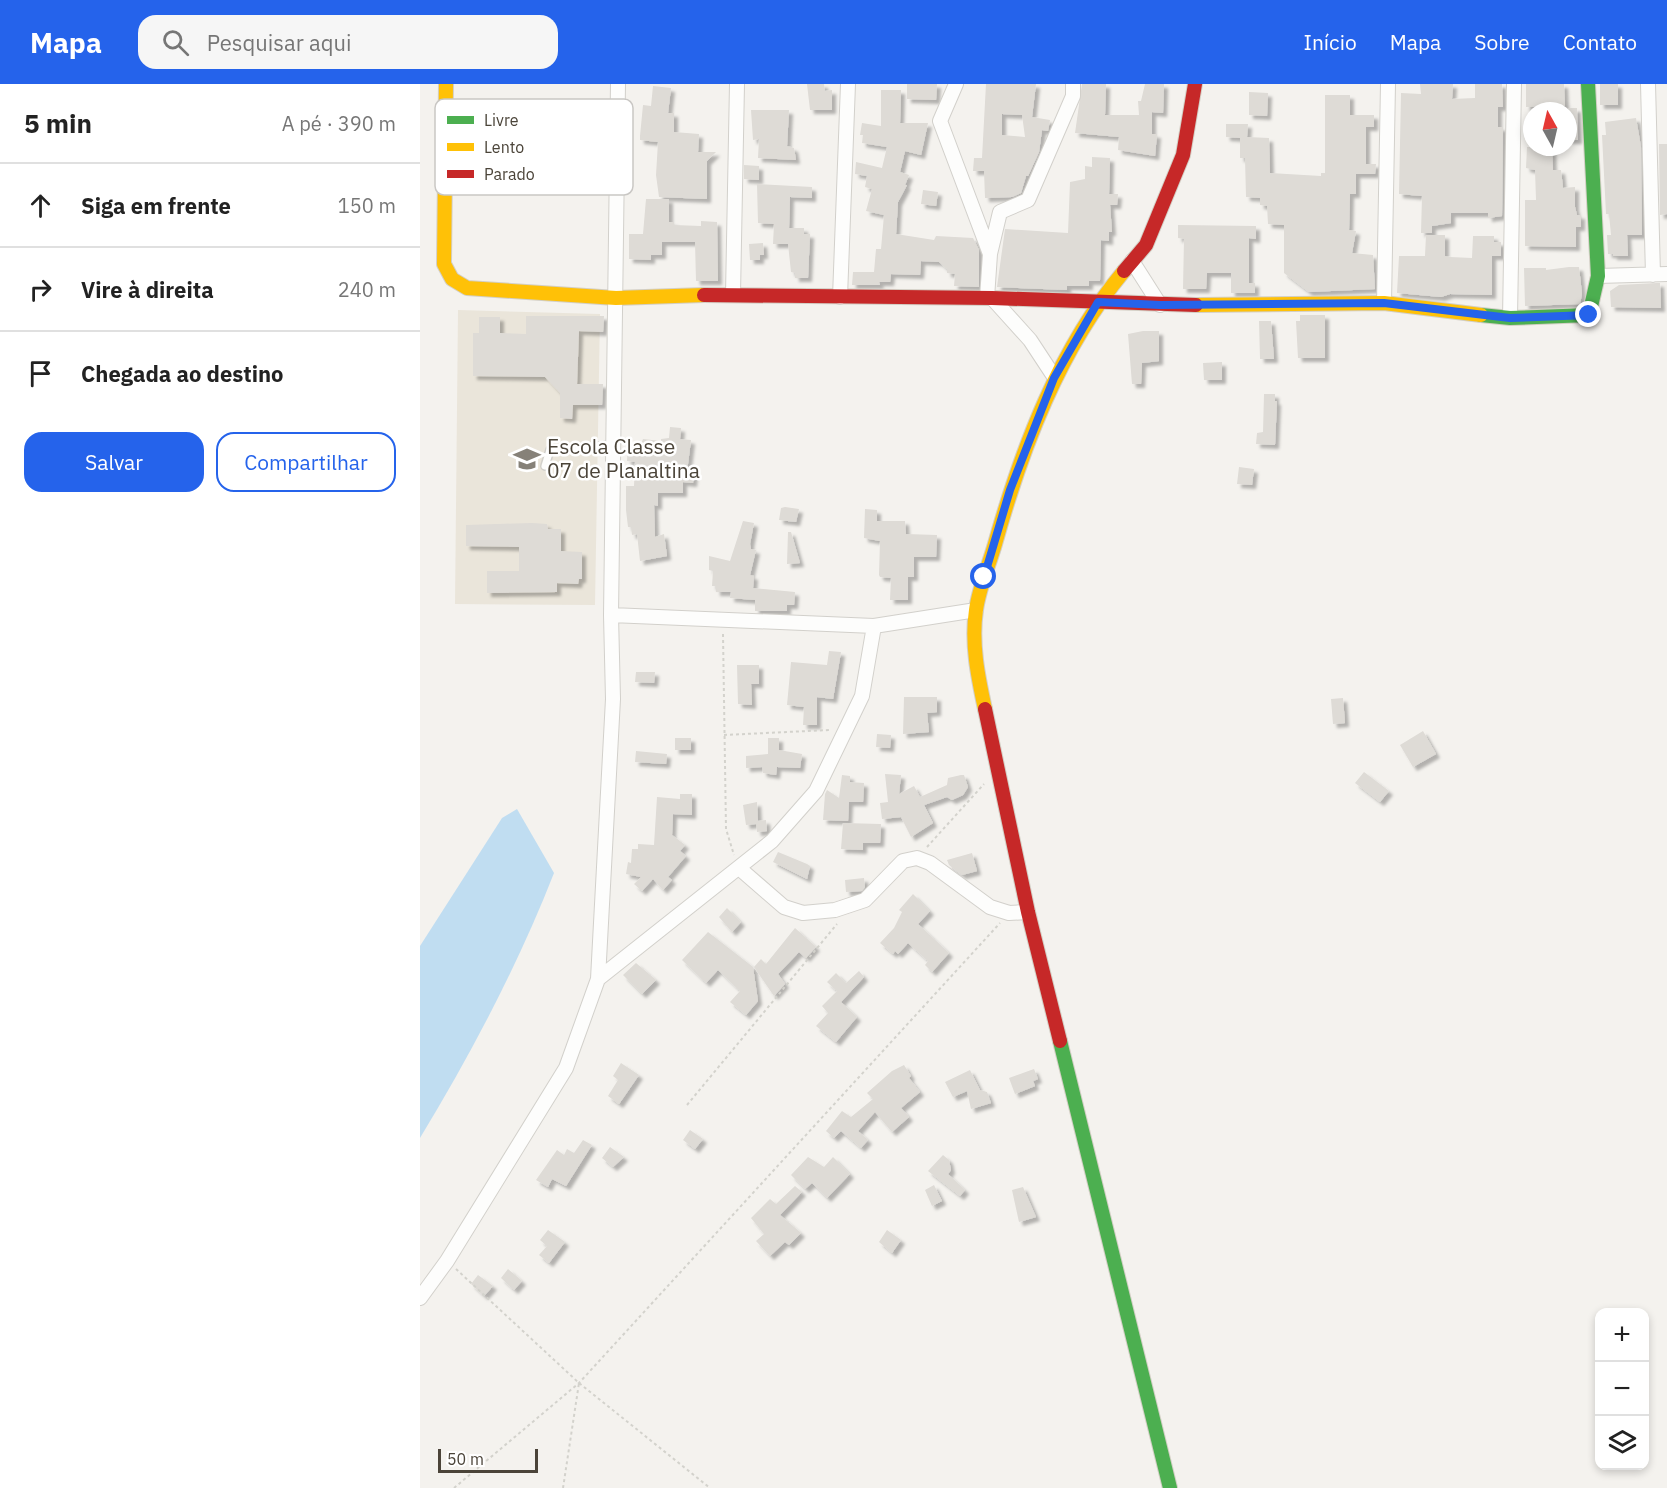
<!DOCTYPE html>
<html lang="pt">
<meta charset="utf-8">
<style>
:root{--surface:#fff;--page:#f6f6f6;--text:#222;--muted:#767676;--line:#e0e0e0;--accent:#2563eb}
body{margin:0;font-family:"IBM Plex Sans",sans-serif;background:var(--page);color:var(--text)}
.controls{position:absolute;right:18px;bottom:18px;display:grid;overflow:hidden;border-radius:12px;box-shadow:0 3px 9px #0003}
.controls button{width:54px;height:54px;display:grid;place-items:center;padding:0;border:0;border-bottom:2px solid var(--line);background:var(--surface);color:var(--text);font:30px sans-serif}
.compass{position:absolute;left:1103px;top:18px;width:54px;height:54px;border-radius:50%;background:var(--surface);box-shadow:0 3px 9px #0003;rotate:352deg}
.scale{position:absolute;left:18px;bottom:15px;width:100px;box-sizing:border-box;padding-left:6px;border:3px solid #4b4439;border-top:0;font-size:16px;line-height:21px;white-space:nowrap;color:#4b4439;-webkit-text-stroke:4px #fff;paint-order:stroke}
.stop{position:absolute;width:18px;height:18px;margin:-14px;border:4px solid #2563eb;border-radius:50%;background:#fff}
.stop.end{background:#2563eb;border-color:#fff;box-shadow:0 2px 6px #0008}
.list{margin:0;padding:0;list-style:none}
h2{display:flex;justify-content:space-between;align-items:center;height:78px;margin:0;padding:0 24px;font-size:26px}
h2 small{font-size:20px;font-weight:400;color:var(--muted)}
.list li{display:grid;grid-template-columns:39px 1fr auto;gap:18px;align-items:center;box-sizing:border-box;height:84px;padding:0 24px;border-top:2px solid var(--line)}
.list b{display:block;font-size:22px;white-space:nowrap}
.list em{font-size:20px;font-style:normal;color:var(--muted)}
.actions{display:flex;gap:12px;padding:18px 24px}
.actions a{flex:1;padding:14px 0;border:2px solid var(--accent);border-radius:18px;text-align:center;font-size:21px;color:var(--accent)}
.actions .main{background:var(--accent);color:#fff}
.icon{flex:none;width:33px;height:33px;fill:none;stroke:currentColor;stroke-width:2;stroke-linecap:round;stroke-linejoin:round}
.map{position:relative;flex:none;width:1247px;height:1404px;overflow:hidden}
header{display:flex;align-items:center;gap:36px;box-sizing:border-box;height:84px;padding:0 30px;background:var(--accent);color:#fff}
header strong{font-size:28px}
nav{display:flex;gap:33px;margin-inline-start:auto;font-size:21px}
.search{width:420px;height:54px;background:var(--page);display:flex;align-items:center;gap:15px;box-sizing:border-box;padding:0 21px;border-radius:18px;color:var(--muted);font-size:22px}
main{display:flex}
aside{flex:1;background:var(--surface)}
.map>svg:first-child{display:block}
.education{fill:#eae5da}
.water{fill:#c0ddf1}
.building{fill:#dedbd6;fill-rule:evenodd;filter:url(#shadow)}
.lines{fill:none;stroke-linecap:round;stroke-linejoin:round}
.lane-casing{stroke:#d2d0cb;stroke-width:10}
.street-casing{stroke:#d2d0cb;stroke-width:16}
.fast-casing{stroke:#d3cfc5;stroke-width:16}
.slow-casing{stroke:#d3cfc5;stroke-width:16}
.jam-casing{stroke:#d3cfc5;stroke-width:16}
.path{stroke:#d3d2cc;stroke-width:2;stroke-dasharray:3 3;stroke-linecap:butt}
.lane{stroke:#fdfdfc;stroke-width:7}
.street{stroke:#fdfdfc;stroke-width:14}
.fast{stroke:#4caf50;stroke-width:14}
.slow{stroke:#ffc107;stroke-width:14}
.jam{stroke:#c62828;stroke-width:14}
.route{stroke:#2563eb;stroke-width:8}
.labels{text-anchor:middle;stroke-width:5;stroke-linejoin:round;paint-order:stroke}
.poi-label{font-size:21px;fill:#4b4439;stroke:#fff;text-anchor:start}
.key{fill:#fff;stroke:#c9c7c4;stroke-width:1.5}
.key-label{font-size:16px;fill:#4b4439}
</style>
<header>
<strong>Mapa</strong>
<div class="search"><svg class="icon" aria-label="search" viewBox="0 0 24 24"><circle cx="10" cy="10" r="6"/><path d="M15 15l6 6"/></svg>Pesquisar aqui</div>
<nav><a>Início</a><a>Mapa</a><a>Sobre</a><a>Contato</a></nav>
</header>
<main>
<aside>
<h2>5 min<small>A pé · 390 m</small></h2>
<ul class="list">
<li><svg class="icon" aria-label="ahead" viewBox="0 0 24 24"><path d="M12 20V5M6 11l6-6 6 6"/></svg><div><b>Siga em frente</b></div><em>150 m</em></li>
<li><svg class="icon" aria-label="right" viewBox="0 0 24 24"><path d="M7 20v-9h11M14 6l5 5-5 5"/></svg><div><b>Vire à direita</b></div><em>240 m</em></li>
<li><svg class="icon" aria-label="arrive" viewBox="0 0 24 24"><path d="M6 21V4h12l-3 4 3 4H6"/></svg><div><b>Chegada ao destino</b></div></li>
</ul>
<div class="actions"><a class="main">Salvar</a><a>Compartilhar</a></div>
</aside>
<div class="map">
<svg width="1247" height="1404" viewBox="0 0 1247 1404">
<defs>
<filter id="shadow"><feDropShadow dx="4" dy="4" stdDeviation="1.5" flood-color="#0004"/></filter>
</defs>
<rect width="100%" height="100%" fill="#f4f2ee"/>
<path class="education" d="M38,226L180,230L175,521L35,520Z"/>
<path class="water" d="M97,725L134,789C98,881 51,970 0,1054V862L82,734Z"/>
<path class="building" d="M387,0H404L405,7L412,6V26H390Z
M487,0H517L516,16L487,15Z
M566,0H616L612,33L630,36L628,47L622,46L619,68L608,92H606L601,109L592,113L565,114L564,87H553L554,74H562ZM582,30L602,31L605,53L582,51Z
M662,0H686L685,31H719L718,17H721L725,0H744L743,29L732,28V50H737L735,72L698,66L699,53L655,49Z
M1000,0H1033L1032,15L1055,14V0H1082L1083,23H1078V43H1083L1082,132L1068,134V129H1031V139L1012,142V149H1001L1002,112L979,110L981,9L1001,10Z
M1106,0H1144L1145,22L1106,23Z
M1180,0H1198V21H1180Z
M233,2L251,4L248,29H254V48L279,50L278,68H296L287,77V115L239,113L236,91L238,58L220,56V52L223,21L231,22Z
M461,6H481L480,39H508L501,71L485,67L480,88L489,91L485,101H487L478,118L476,150L514,156L516,152L553,154L559,166V203L534,202L535,190L527,189V185L519,178L501,177L500,191L471,190L470,198H459L460,201H432L433,188H454L456,165H461L464,131L446,127L452,105L445,103L447,92L435,90L436,78L462,84L467,63L442,59L443,51H440L442,39L461,42Z
M829,8L848,9L847,32L829,31Z
M905,11H930V31H954V43H946V80H956L955,90H936V110H930L929,146L936,147L932,169L953,171L955,205L889,208L864,189V141L848,140L847,122L840,121V114L826,113L825,74H820V54L806,53V40H828L827,53L849,54L850,89L901,92V89H905Z
M1148,24H1157L1158,56H1148Z
M331,26H369L367,62L374,64L376,76L338,74L339,55L333,56Z
M1216,34L1221,63L1222,151H1207L1208,172H1193V170H1188L1187,151H1191L1189,130H1186L1182,51H1186L1185,38Z
M1239,60H1247V130L1240,131Z
M1107,63H1132L1133,86H1141L1143,104L1155,103V123L1157,131H1161V143H1156V163L1105,162V116H1116L1115,86L1106,84Z
M672,73L690,74L689,110H698L697,121H690L692,148H689V157L681,156L680,197H669V202H647V206L577,203L585,145L648,149L650,98L665,95V82L672,83Z
M324,81L339,82V96L324,95Z
M337,100L392,103V114L370,113L369,144H384V150H390L388,194H375V189L371,188L368,160H353L354,140L338,139Z
M503,106L518,108L516,122L501,120Z
M226,115H249V138H254V141L281,142V137L297,138L298,197H276L275,158H242V171H231V176L209,175V150H223Z
M758,141L836,142V155L829,154V199H835V209H811V189H787L786,205H763L764,155L758,154Z
M1006,151H1025V172L1030,173L1052,174L1053,152H1074V158H1081V172H1072V211L1030,210L1021,213L977,209L979,172H1005Z
M343,159L344,171H340V176H330L329,160Z
M1149,183H1159L1162,210L1160,220L1105,222L1104,184H1126V186Z
M1237,199H1240L1241,224L1191,223L1190,207L1199,201Z
M880,231H905V274H878L876,237H880Z
M106,232H184L183,248L159,247L157,300H183L182,321H153L152,335L140,334V309L125,293L53,292V249H59V233H80V249L106,250Z
M839,237H851L854,275H840Z
M723,247H739V277L722,279L721,300H712L708,250Z
M802,278V296H784L783,279Z
M844,310H855V317H857L855,361L836,360L837,349L843,348Z
M250,343L261,344L260,355L271,356L267,388L274,389L273,399L263,398V409H238V422L234,421L235,453L244,450L247,472L220,477L217,450L212,451L211,443H208L206,426V402H214L215,378L207,377L208,359L221,360L223,355L241,357V355L249,354Z
M819,383L834,385L832,401L817,400Z
M365,423L379,425L376,438L359,436L361,424Z
M445,425L457,426V437H485L486,450L517,451L516,473H494V493H488V516H470L471,494L460,493L459,491L460,457L444,454Z
M323,437L334,439L330,460L331,465L336,466L330,491L334,492L333,504L375,508L374,521H367V527H335V516L310,514L311,508H296V502H292L293,487L289,486V472L310,477Z
M112,439L127,440L128,445H141V467L162,468V495H159L158,500L137,499V508L67,509V487H99V463L46,462V441Z
M368,448H371L380,479L367,480Z
M409,567L421,568L413,615L397,613V641H383L384,623L367,621L371,578L407,581Z
M317,581H339V600H331L332,621L318,620Z
M216,588H235L234,599L215,598Z
M484,613H517V628L507,629L509,648L483,650Z
M923,614L925,639L913,640L911,615Z
M1003,647L1016,670L993,683L980,661Z
M457,650L471,651L470,664L456,663Z
M255,654H271V666H255Z
M348,654H359V666L382,670L380,684L357,683L356,691L343,689L342,683L326,684V672L348,670Z
M216,667L247,670L246,680L215,678Z
M944,688L969,707L960,718L935,699Z
M465,690L481,691L479,710L494,702L500,713L527,701L528,694L541,691H544L548,703L543,711L532,716L527,713L504,721L513,739L491,753L481,733L462,735L460,719L468,718Z
M422,691L430,692V698L444,699L443,718H429L428,737L403,736L405,710L407,706L419,714Z
M260,710H272V731L253,730L252,751L265,761L260,767L266,772L248,793L252,796L243,806L233,795L222,807L214,800L221,793L206,790L208,778L211,779L212,765H218V760L234,761L237,713L260,715Z
M337,718L338,737L346,736L347,747L337,748L336,740L326,741L323,721Z
M423,739L461,740L460,759H443V766L421,765Z
M358,768L387,780L390,782L387,795L353,778Z
M552,769L557,787L542,791L529,781L527,776Z
M444,794L445,803L442,807L426,808L425,796Z
M493,810L510,827L498,840L529,869L512,888L505,881L508,877L488,859L478,870L475,867L473,870L460,859L474,844L482,828L479,826Z
M307,824L321,838L312,848L299,833Z
M375,844L396,863L386,874L379,868L358,890L365,900L354,912L334,883L341,875L346,880Z
M288,848L333,883L338,917L326,931L310,918L320,907L298,886L286,899L262,876Z
M216,879L236,896L222,910L203,891Z
M439,887L444,893L421,918L437,933L416,958L396,942L408,929L402,922L417,907L407,898L416,889L426,899Z
M201,979L219,991L199,1020L188,1012L198,996L193,992Z
M484,981L491,992L489,994L500,1008L481,1024L489,1033L472,1048L455,1028L438,1047L448,1056L441,1064L421,1047L414,1054L406,1047L422,1027L431,1033L453,1015L447,1009L472,987Z
M614,985L618,995L613,997L615,1002L595,1010L589,994Z
M550,986L560,1006L567,1008L571,1019L551,1025L547,1007L533,1013L525,998Z
M270,1046L283,1055L275,1065L263,1056Z
M163,1056L172,1061L146,1102L132,1095L128,1103L116,1096L137,1066L144,1071L147,1065L154,1069Z
M190,1063L204,1073L193,1083L182,1074Z
M523,1071L529,1076L531,1086L528,1090L545,1106L540,1112L508,1087Z
M388,1073L404,1083L413,1073L430,1090L407,1114L392,1099L385,1105L371,1091Z
M514,1101L522,1117L512,1122L505,1106Z
M375,1102L382,1108L360,1131L381,1149L369,1161L365,1158L350,1172L336,1157L344,1150L331,1134L350,1115L356,1120Z
M603,1103L616,1133L599,1138L592,1106Z
M128,1146L145,1158L129,1179L119,1171L127,1162L120,1156Z
M467,1146L481,1156L472,1169L459,1158Z
M88,1185L102,1197L94,1206L81,1194Z
M58,1191L73,1202L64,1212L51,1200Z"/>
<g class="lines">
<defs>
<path id="lane" d="M125,382L130,366L194,361"/>
<path id="street" d="M536,0L520,37L570,170
M1228,0L1233,191
M712,177L740,221
M1178,192L1247,190
M313,210L317,0
M420,213L428,0
M567,214L570,170L580,128L608,116L653,12V0
M572,214L610,256L635,294
M964,219L968,0
M1090,234L1094,0
M191,531L454,542L556,526
M319,784L364,823L383,829L415,826L445,816L483,777L497,774L510,779L570,823L589,829L608,828
M178,895L352,757L396,707L442,612L454,542
M0,1214L27,1177L146,984L178,895L193,615L191,531L198,0"/>
<path id="fast" d="M1061,231L1090,234L1169,231L1178,192L1168,0
M640,957L750,1404"/>
<path id="slow" d="M26,0L24,180L32,195L47,204L196,214L284,211
M776,221L964,219L1061,231
M565,625C558,593 551,559 556,526C559,504 569,481 575,460C602,364 639,265 704,187"/>
<path id="jam" d="M704,187L726,161L763,71L775,0
M284,211L572,214L776,221
M565,625L608,828L640,957"/>
</defs>
<use href="#lane" class="lane-casing"/>
<use href="#street" class="street-casing"/>
<use href="#fast" class="fast-casing"/>
<use href="#slow" class="slow-casing"/>
<use href="#jam" class="jam-casing"/>
<path class="path" d="M303,550L306,745L314,771
M304,651L409,646
M507,763L564,700
M267,1021L417,840
M36,1185L159,1299L290,1404
M34,1404L159,1299L580,839
M143,1404L159,1299"/>
<use href="#lane" class="lane"/>
<use href="#street" class="street"/>
<use href="#fast" class="fast"/>
<use href="#slow" class="slow"/>
<use href="#jam" class="jam"/>
</g>
<g class="lines">
<path class="route" d="M564,493L590,406L634,294L678,218L740,221L964,219L1090,234L1169,231"/>
</g>
<defs>
<symbol id="school-bare" viewBox="-9 -9 18 18"><path d="M0-5L7-2L0 1L-7-2ZM-4 1L0 2.5L4 1V4Q0 6-4 4Z" fill="#868178" stroke="#fff" stroke-width="2.5" paint-order="stroke"/></symbol>
</defs>
<g fill-rule="evenodd">
<use href="#school-bare" x="88" y="356" width="38" height="38"/>
</g>
<g class="labels">
<g class="poi-label">
<text x="127" y="370">Escola Classe<tspan x="127" dy="24">07 de Planaltina</tspan></text>
</g>
</g>
<rect x="15" y="15" width="198" height="96" rx="9" class="key"/>
<rect x="27" y="32" width="27" height="8" fill="#4caf50"/>
<rect x="27" y="59" width="27" height="8" fill="#ffc107"/>
<rect x="27" y="86" width="27" height="8" fill="#c62828"/>
<g class="key-label">
<text x="64" y="42">Livre</text>
<text x="64" y="69">Lento</text>
<text x="64" y="96">Parado</text>
</g>
</svg>
<div class="controls">
<button>+</button>
<button>−</button>
<button><svg class="icon" aria-label="layers" viewBox="0 0 24 24"><path d="M12 4l9 5-9 5-9-5zM3 14l9 5 9-5"/></svg></button>
</div>
<svg class="compass" viewBox="-18 -18 36 36"><path d="M0-13l5 13h-10z" fill="#e53935"/><path d="M0 13l5-13h-10z" fill="#767676"/></svg>
<div class="scale">50 m</div>
<div class="stop" style="left:564px;top:493px"></div>
<div class="stop end" style="left:1169px;top:231px"></div>
</div>
</main>
